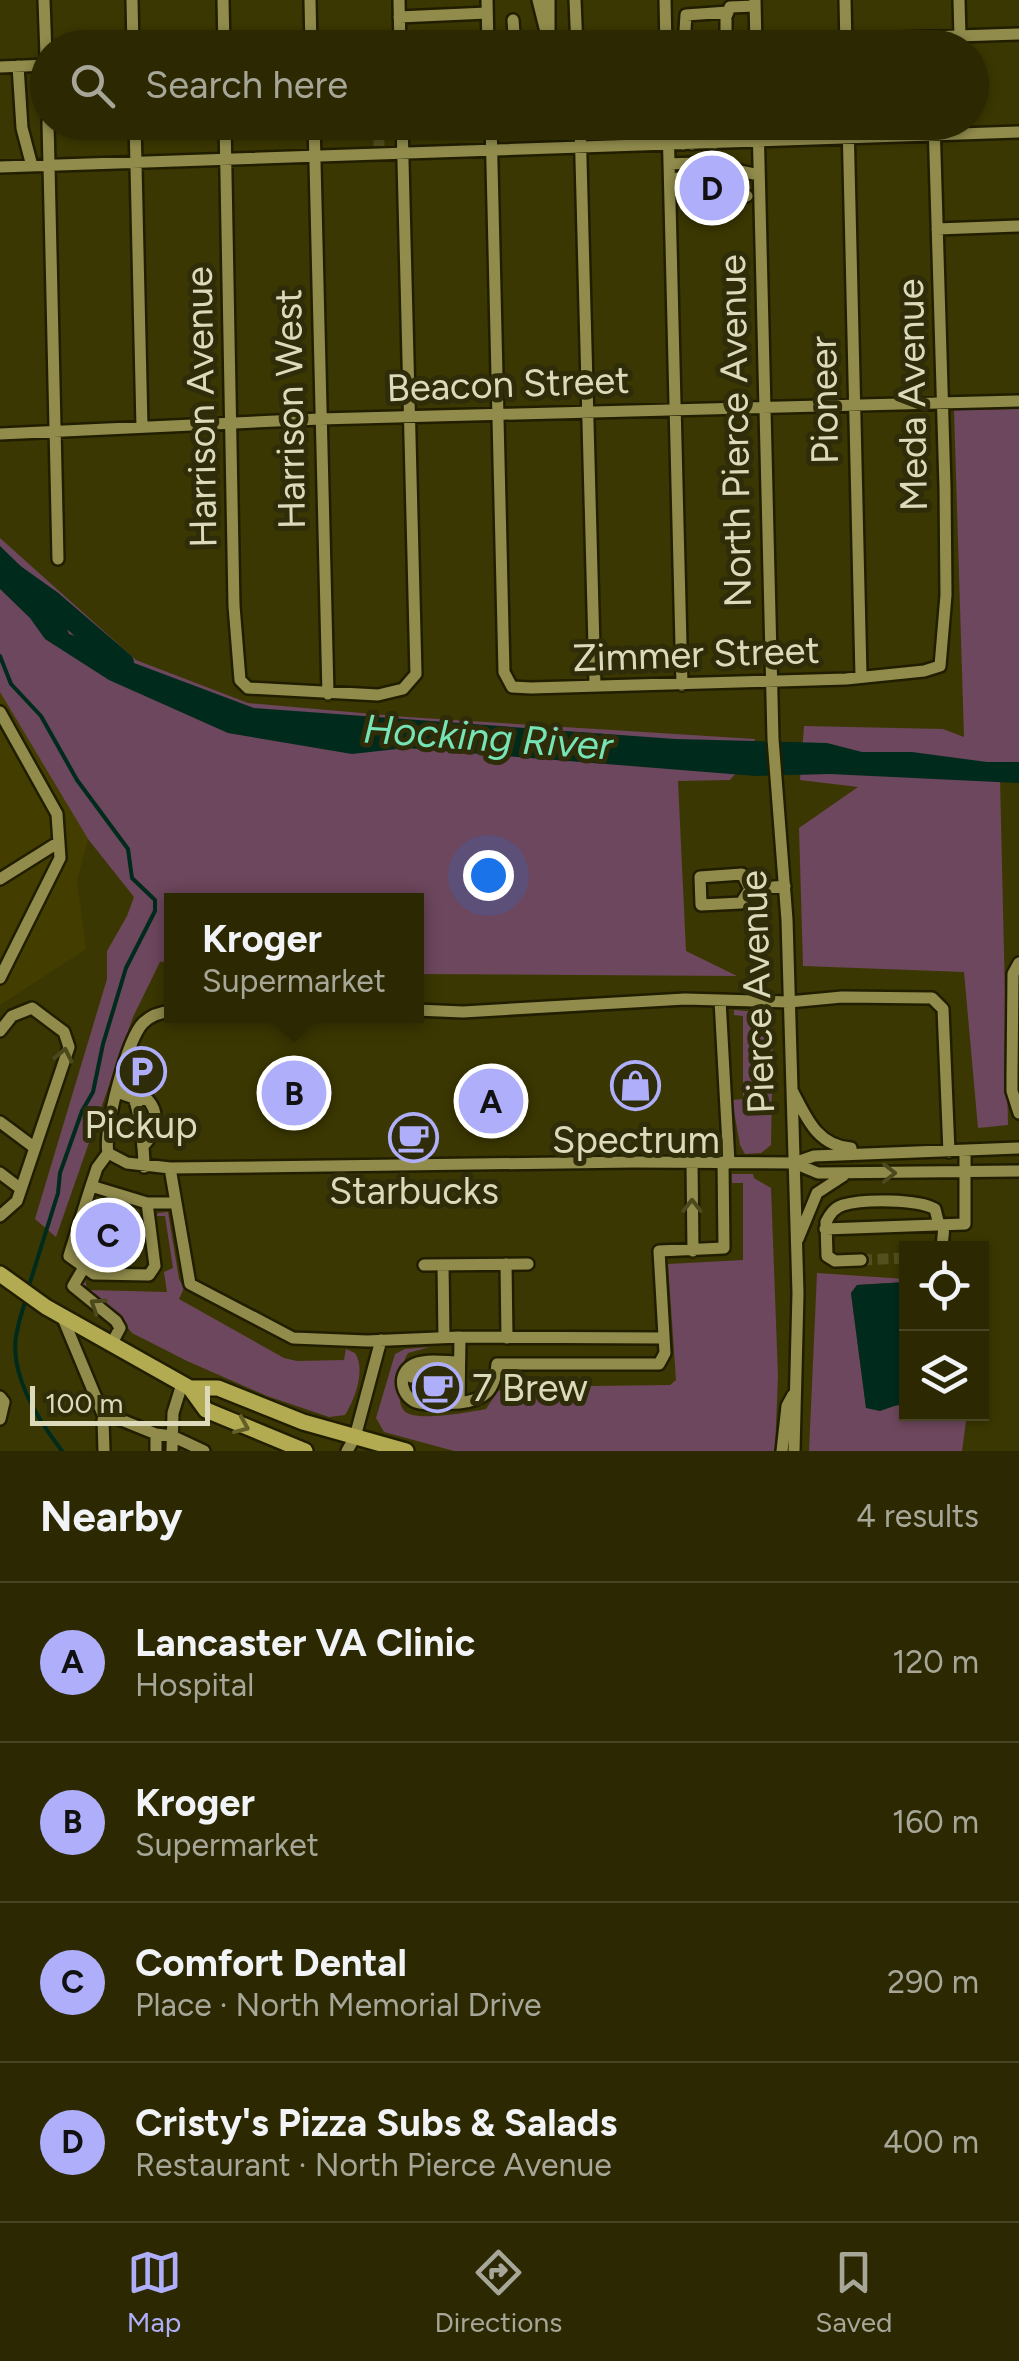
<!DOCTYPE html>
<meta charset="utf-8">
<style>
:root{--surface:#2c2902;--page:#383511;--text:#f1f3f6;--muted:#a6a699;--line:#484524;--accent:#afaefa}
body{margin:0;font-family:Figtree,sans-serif;background:var(--page);color:var(--text)}
.controls{position:absolute;right:30px;bottom:30px;display:grid;overflow:hidden;border-radius:0px;box-shadow:0 2px 8px #0004}
.controls button{width:90px;height:90px;display:grid;place-items:center;padding:0;border:0;border-bottom:2px solid var(--line);background:var(--surface);color:var(--text);font:50px sans-serif}
.scale{position:absolute;left:30px;bottom:25px;width:180px;box-sizing:border-box;padding-left:10px;border:5px solid #dcdaba;border-top:0;font-size:28px;line-height:35px;white-space:nowrap;color:#dcdaba;-webkit-text-stroke:8px #2f2c0a;paint-order:stroke}
.you{position:absolute;left:488px;top:875px;width:35px;height:35px;margin:-25px;border:8px solid #fff;border-radius:50%;background:#1a73e8;box-shadow:0 0 0 15px #1a73e833}
.badge{display:grid;place-items:center;width:65px;height:65px;border-radius:50%;background:var(--accent);color:#111;font-size:32px;font-weight:700}
.pin{position:absolute;translate:-50% -50%;border:5px solid #fff;box-shadow:0 2px 10px #0006}
.popup{position:absolute;left:164px;top:893px;width:260px;height:130px;box-sizing:border-box;display:grid;place-content:center;border-radius:0px;background:var(--surface);filter:drop-shadow(0 2px 8px #0005);font-size:32px;white-space:nowrap;color:var(--muted)}
.popup b{font-size:38px;color:var(--text)}
.popup::after{content:'';position:absolute;left:50%;top:100%;margin-left:-20px;border:20px solid transparent;border-top-color:var(--surface)}
.list{margin:0;padding:0;list-style:none}
h2{display:flex;justify-content:space-between;align-items:center;height:130px;margin:0;padding:0 40px;font-size:42px}
h2 small{font-size:32px;font-weight:400;color:var(--muted)}
.list li{display:grid;grid-template-columns:65px 1fr auto;gap:30px;align-items:center;box-sizing:border-box;height:160px;padding:0 40px;border-top:2px solid var(--line)}
.list b{display:block;font-size:38px;white-space:nowrap}
.list p{margin:0;font-size:32px;white-space:nowrap;color:var(--muted)}
.list em{font-size:32px;font-style:normal;color:var(--muted)}
.icon{flex:none;width:55px;height:55px;fill:none;stroke:currentColor;stroke-width:2;stroke-linecap:round;stroke-linejoin:round}
.map{position:relative;flex:none;width:1019px;height:1451px;overflow:hidden}
.search{position:absolute;background:var(--surface);box-shadow:0 2px 8px #0004;left:30px;right:30px;top:30px;height:110px;display:flex;align-items:center;gap:25px;box-sizing:border-box;padding:0 35px;border-radius:55px;color:var(--muted);font-size:38px}
.sheet{height:770px;background:var(--surface)}
nav{display:flex;justify-content:space-around;align-items:center;box-sizing:border-box;height:140px;border-top:2px solid var(--line);background:var(--surface);font-size:28px;color:var(--muted)}
nav a{display:grid;justify-items:center;gap:5px}
nav .on{color:var(--accent)}
.map>svg:first-child{display:block}
.built{fill:#433e00}
.green{fill:#6d475d}
.water{fill:#002b1c}
.lines{fill:none;stroke-linecap:round;stroke-linejoin:round}
.stream{stroke:#002b1c;stroke-width:4}
.river{stroke:#002b1c;stroke-width:22}
.minor-tunnel{stroke:#534f1e;stroke-width:11;stroke-dasharray:11 5.5;stroke-linecap:butt}
.minor-casing{stroke:#211e00;stroke-width:16}
.major-casing{stroke:#211e00;stroke-width:20}
.minor{stroke:#918c4c;stroke-width:11}
.major{stroke:#b3ab51;stroke-width:15}
.oneway{stroke:#4c491e}
.oneway2{stroke:#645f26}
.labels{text-anchor:middle;stroke-width:10;stroke-linejoin:round;paint-order:stroke}
.street-label{font-size:38px;fill:#dcdaba;stroke:#2f2c0a}
.poi-label{font-size:38px;fill:#dcdaba;stroke:#2f2c0a}
.water-label{font-size:40px;font-style:italic;fill:#75e4b6;stroke:#2f2c0a}
</style>
<div class="map">
<svg width="1019" height="1451" viewBox="0 0 1019 1451">
<rect width="100%" height="100%" fill="#3b3702"/>
<path class="built" d="M0,692L88,839L77,881L86,949L0,1005Z
M465,1072H517V1130L465,1131Z"/>
<path class="green" d="M1019,409V779H1000L1008,1125L978,1128L964,972L803,966L799,828L858,787L800,780L804,726L943,729L964,737L954,410Z
M0,538L136,660L248,703L407,717L755,739L749,758L730,780L678,781L686,951L737,976L417,974L416,900H172L171,961L160,962L133,1017L56,1237L35,1219L107,979V951L127,916L134,897L88,839L0,692Z
M734,1010L770,1013L773,1023L771,1145L761,1153L745,1154L740,1145L732,1100L743,1099V1016L734,1015Z
M732,1174H753L754,1178L771,1188L778,1376L775,1451H454L384,1432L376,1418L395,1354L405,1349L430,1347L408,1353C402,1363 401,1373 400,1384C399,1393 398,1407 407,1413C421,1421 470,1412 486,1409L498,1391L513,1387L670,1385L676,1380L668,1264L743,1260V1183H732Z
M168,1212L179,1279L184,1288L179,1299L284,1358L297,1361L344,1360L346,1349L355,1353C366,1369 355,1399 345,1415L329,1417L267,1396L187,1361L132,1333L116,1313L79,1287L85,1278L87,1290L167,1292L164,1272L173,1268L165,1216H156L158,1213Z
M817,1273L906,1279V1282L857,1285L851,1293L866,1407L905,1405L906,1402V1414H967L962,1451H809Z"/>
<path class="water" d="M0,546L41,586L48,607L63,619L69,634L117,649L134,663L254,708L675,739L827,743L862,752H912L987,762H1019V783L830,774L756,776L406,748L352,754L228,733L109,680L45,639L30,618L0,589Z
M906,1282V1402L880,1411L866,1408L851,1293L857,1285Z"/>
<g class="lines">
<path class="stream" d="M0,656L11,684L41,716L77,780L128,849L132,878L155,900V911L126,968L103,1044L93,1092L82,1111L60,1173L58,1193L28,1289
M26,1299C22,1311 18,1324 16,1337C10,1376 39,1421 62,1451"/>
<path class="river" d="M0,565L52,602L123,663"/>
<path class="minor-tunnel" d="M379,122V153
M861,1260L906,1258"/>
<defs>
<path id="minor" d="M44,0L48,111
M132,0L133,48
M223,0L224,48
M310,0L311,48
M399,0L400,48
M487,0L488,48
M538,0L550,48
M549,0V33
M575,0L577,48
M665,0L666,48
M755,0L756,48
M845,0L846,48
M959,0L960,36
M399,17L487,13
M513,20L515,48
M726,44V17L730,7L755,6
M684,45L686,15L728,12
M599,48L1019,34
M18,66L22,128L32,166
M0,67L48,65
M48,122L58,559
M135,122L142,427
M225,122L234,606L240,680L248,688L378,695L403,689L416,674L402,122
M314,122L328,694
M491,122L504,672L512,687L531,688L846,679L924,671L940,666L946,595L945,487L934,122
M580,122L595,685
M668,122L682,685
M683,122V144
M692,122V144
M701,122V143
M715,122V143
M723,122L724,142
M732,122V142
M758,122L773,739L787,920L798,1293L794,1451
M848,122L861,676
M669,164L723,162L735,170
M0,167L1019,132
M677,178V190L686,198L743,196
M747,196L742,193L735,170L759,175
M937,229L1019,226
M0,434L320,419L1019,401
M0,712L57,814L60,858L0,978
M0,879L59,842
M750,889L741,903L701,905L700,877L742,874L750,889L785,886
M1019,963L1013,974L1012,1076V1091L1019,1113
M720,1000L729,1163
M416,1010L463,1012L685,999L789,1002L842,997L932,998L943,1009L949,1152
M0,1031L12,1016L32,1008L64,1032L69,1047L17,1201L0,1216
M117,1092L134,1098C140,1114 144,1150 144,1167
M793,1092C807,1119 818,1146 851,1148
M134,1098L148,1100C160,1113 156,1133 144,1145
M0,1122L35,1148
M108,1153C103,1131 127,1039 143,1023C151,1015 161,1012 172,1011
M692,1162L693,1251
M794,1163L818,1173L1019,1171
M170,1168L634,1162L794,1163L814,1156L1019,1148
M0,1173L21,1189
M91,1186L97,1168L108,1153L127,1163L170,1168L190,1284L293,1338L367,1341L460,1337L664,1338
M147,1203L91,1186L69,1256L94,1274L149,1275L155,1266L147,1203H176
M825,1229L965,1224V1152
M798,1239L817,1193L843,1176
M942,1248L944,1225
M861,1260L835,1261L827,1256L826,1222C830,1214 834,1208 843,1205C863,1199 918,1199 935,1209L939,1225
M506,1264L507,1338
M424,1265L528,1264
M443,1265L444,1337
M83,1269L73,1286L116,1321L120,1328L111,1345
M62,1316L104,1417
M460,1337L459,1403C485,1400 495,1391 497,1364H659L665,1353L659,1251L724,1248L723,1162
M459,1362C445,1362 423,1358 411,1366C396,1376 402,1399 419,1403C431,1406 447,1403 459,1403
M411,1377L418,1371L459,1370
M0,1397L4,1402L0,1419
M156,1434V1451
M104,1451L103,1420L109,1415L156,1434L172,1436L204,1451
M172,1451L173,1413L182,1384
M347,1451L355,1437L381,1340
M782,1451L787,1406L793,1395"/>
<path id="major" d="M0,1274L46,1307L190,1388L206,1410L305,1451
M190,1388H218L303,1422L406,1451"/>
</defs>
<use href="#minor" class="minor-casing"/>
<use href="#major" class="major-casing"/>
<use href="#minor" class="minor"/>
<use href="#major" class="major"/>
</g>
<defs><path id="oneway-chevron" d="M-2-3.5L2.5 0L-2 3.5" fill="none" stroke-width="1.6" stroke-linecap="round" stroke-linejoin="round" transform="scale(2.5)"/></defs>
<g class="oneway">
<use href="#oneway-chevron" transform="translate(64 1055) rotate(-78)"/>
<use href="#oneway-chevron" transform="translate(889 1173)"/>
<use href="#oneway-chevron" transform="translate(692 1206) rotate(-90)"/>
<use href="#oneway-chevron" transform="translate(97 1305) rotate(-147)"/>
</g>
<use class="oneway2" href="#oneway-chevron" transform="translate(242 1426) rotate(23)"/>
<defs>
<symbol id="parking-ring" viewBox="-11 -11 22 22"><circle r="9.5" fill="#2f2c0a" stroke="#afaefa" stroke-width="1.5"/><path d="M-3.5-5.5H1a3.5 3.5 0 0 1 0 7H-1V5.5H-3.5ZM-1-3.4V-.6H.8a1.4 1.4 0 0 0 0-2.8Z" fill="#afaefa"/></symbol>
<symbol id="shop-ring" viewBox="-11 -11 22 22"><circle r="9.5" fill="#2f2c0a" stroke="#afaefa" stroke-width="1.5"/><path d="M-5-2.5h2.3a2.7 3.5 0 0 1 5.4 0H5L5.5 6h-11ZM-1.5-2.5h3a1.5 2.3 0 0 0-3 0Z" fill="#afaefa"/></symbol>
<symbol id="cafe-ring" viewBox="-11 -11 22 22"><circle r="9.5" fill="#2f2c0a" stroke="#afaefa" stroke-width="1.5"/><path d="M-5.5-4.5H6V0H3Q3 3.5 0 3.5H-2.5Q-5.5 3.5-5.5 0ZM3-3.2v2h1.7v-2ZM-6 4.5H4V6H-6Z" fill="#afaefa"/></symbol>
</defs>
<g fill-rule="evenodd">
<use href="#parking-ring" x="114" y="1044" width="55" height="55"/>
<use href="#shop-ring" x="608" y="1058" width="55" height="55"/>
<use href="#cafe-ring" x="386" y="1110" width="55" height="55"/>
<use href="#cafe-ring" x="410" y="1360" width="55" height="55"/>
</g>
<g class="labels">
<g class="street-label">
<text transform="translate(508 384) rotate(-2)" y="13">Beacon Street</text>
<text transform="translate(912 395) rotate(-91)" y="13">Meda Avenue</text>
<text transform="translate(824 400) rotate(-91)" y="13">Pioneer</text>
<text transform="translate(201 407) rotate(-91)" y="13">Harrison Avenue</text>
<text transform="translate(290 409) rotate(-91)" y="13">Harrison West</text>
<text transform="translate(735 431) rotate(-91)" y="13">North Pierce Avenue</text>
<text transform="translate(696 654) rotate(-2)" y="13">Zimmer Street</text>
<text transform="translate(757 992) rotate(-92)" y="13">Pierce Avenue</text>
</g>
<g class="poi-label">
<text x="141" y="1138">Pickup</text>
<text x="636" y="1153">Spectrum</text>
<text x="414" y="1204">Starbucks</text>
<text x="472" y="1401" text-anchor="start">7 Brew</text>
</g>
<g class="water-label">
<text transform="translate(488 737) rotate(4)" y="14">Hocking River</text>
</g>
</g>
</svg>
<div class="controls">
<button><svg class="icon" aria-label="locate" viewBox="0 0 24 24"><circle cx="12" cy="12" r="6"/><path d="M12 2v4M12 18v4M2 12h4M18 12h4"/></svg></button>
<button><svg class="icon" aria-label="layers" viewBox="0 0 24 24"><path d="M12 4l9 5-9 5-9-5zM3 14l9 5 9-5"/></svg></button>
</div>
<div class="scale">100 m</div>
<div class="you"></div>
<div class="pin badge" style="left:491px;top:1101px">A</div>
<div class="pin badge" style="left:294px;top:1093px">B</div>
<div class="popup"><b>Kroger</b>Supermarket</div>
<div class="pin badge" style="left:108px;top:1235px">C</div>
<div class="pin badge" style="left:712px;top:188px">D</div>
<div class="search"><svg class="icon" aria-label="search" viewBox="0 0 24 24"><circle cx="10" cy="10" r="6"/><path d="M15 15l6 6"/></svg>Search here</div>
</div>
<section class="sheet">
<h2>Nearby<small>4 results</small></h2>
<ul class="list">
<li><span class="badge">A</span><div><b>Lancaster VA Clinic</b><p>Hospital</p></div><em>120 m</em></li>
<li><span class="badge">B</span><div><b>Kroger</b><p>Supermarket</p></div><em>160 m</em></li>
<li><span class="badge">C</span><div><b>Comfort Dental</b><p>Place · North Memorial Drive</p></div><em>290 m</em></li>
<li><span class="badge">D</span><div><b>Cristy's Pizza Subs &amp; Salads</b><p>Restaurant · North Pierce Avenue</p></div><em>400 m</em></li>
</ul>
</section>
<nav>
<a class="on"><svg class="icon" aria-label="map" viewBox="0 0 24 24"><path d="M3 6l6-2 6 2 6-2v14l-6 2-6-2-6 2zM9 4v14M15 6v14"/></svg>Map</a>
<a><svg class="icon" aria-label="directions" viewBox="0 0 24 24"><path d="M12 3l9 9-9 9-9-9zM9 14v-3h6M13 9l2 2-2 2"/></svg>Directions</a>
<a><svg class="icon" aria-label="saved" viewBox="0 0 24 24"><path d="M7 4h10v16l-5-4-5 4z"/></svg>Saved</a>
</nav>
